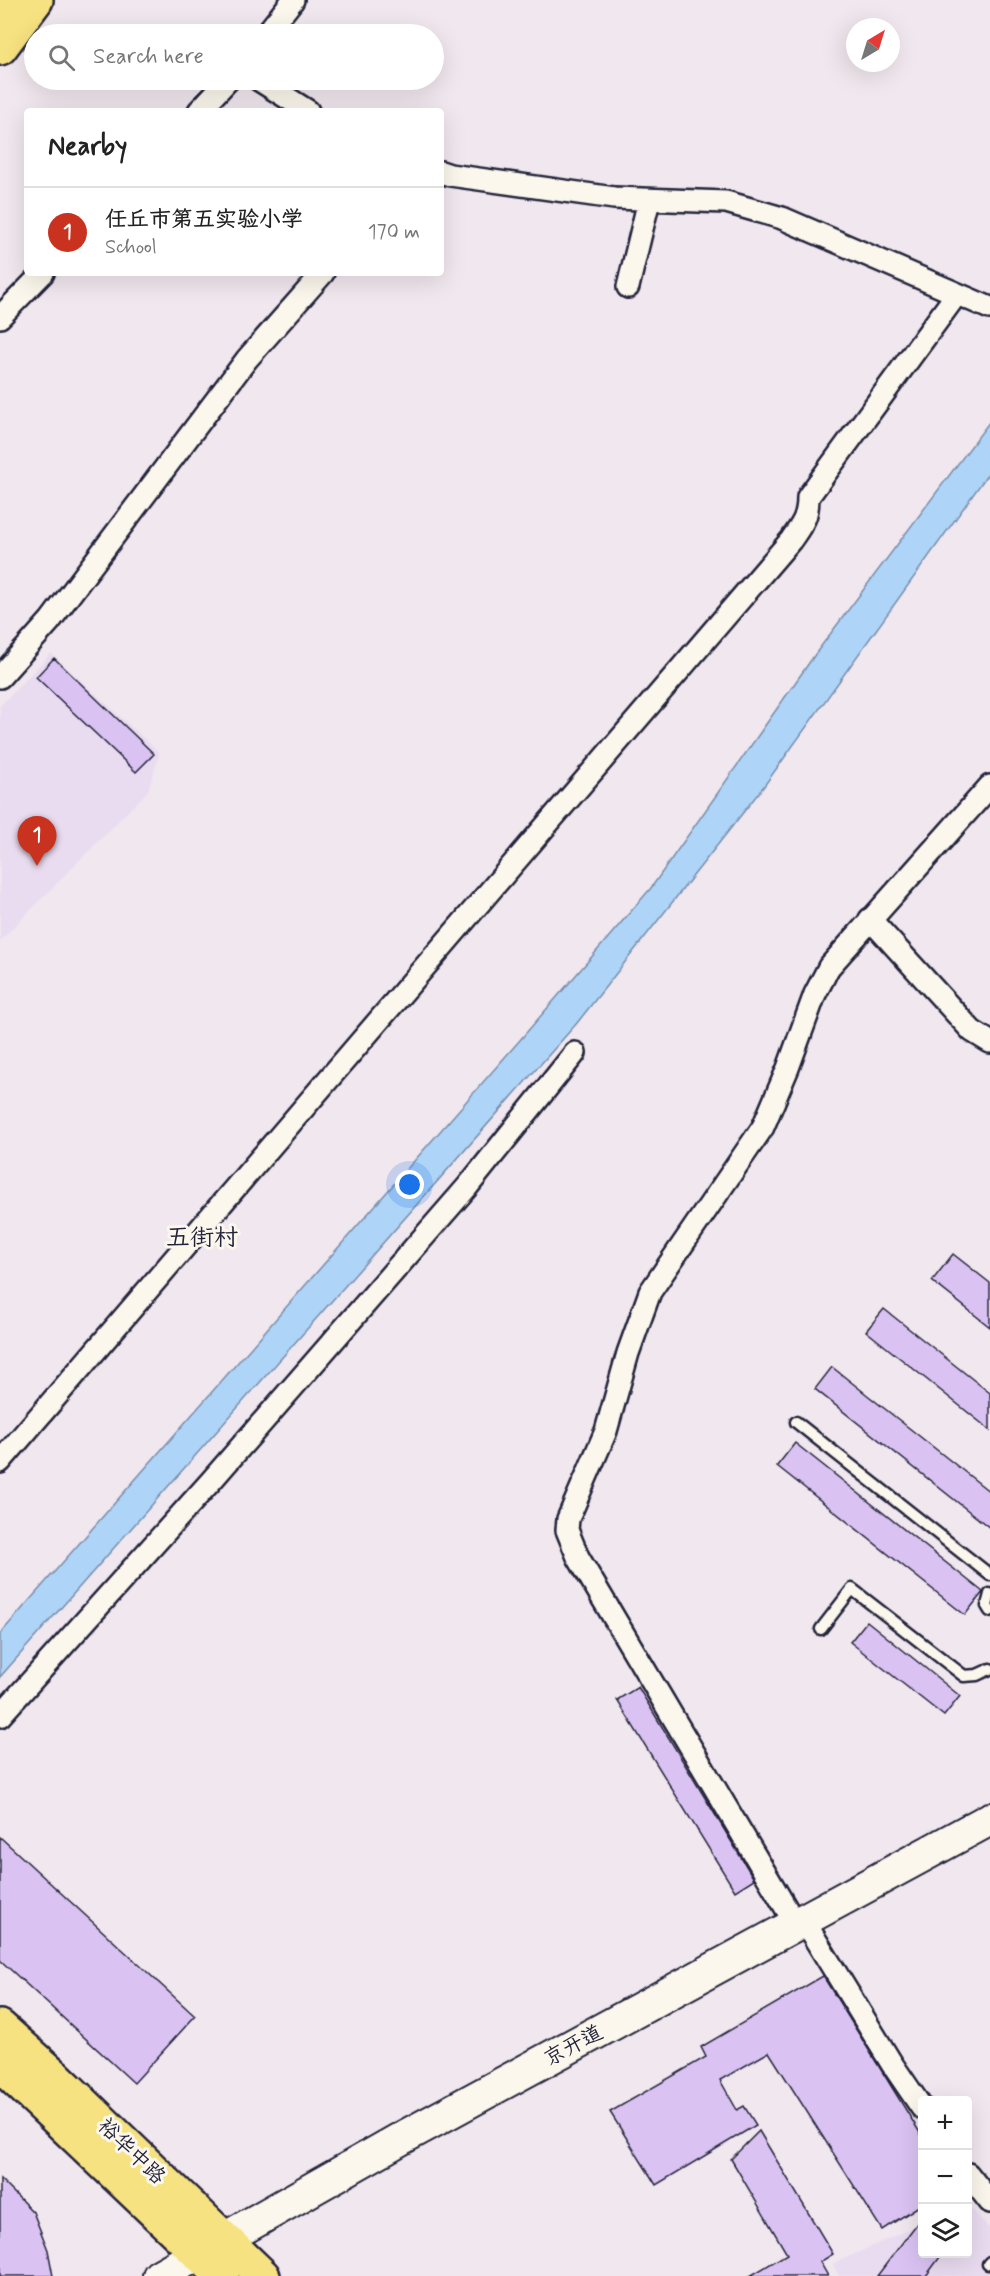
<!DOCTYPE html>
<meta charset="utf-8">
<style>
:root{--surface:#fff;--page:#f2f2f2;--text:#222;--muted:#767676;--line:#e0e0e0;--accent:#c8321e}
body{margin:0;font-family:Mynerve,"LXGW WenKai TC",sans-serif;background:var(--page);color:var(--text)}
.controls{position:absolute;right:18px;bottom:18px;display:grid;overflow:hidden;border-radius:6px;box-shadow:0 6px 24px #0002}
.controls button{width:54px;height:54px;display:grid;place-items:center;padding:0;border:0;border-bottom:2px solid var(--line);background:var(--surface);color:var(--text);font:30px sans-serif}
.compass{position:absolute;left:846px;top:18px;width:54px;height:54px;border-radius:50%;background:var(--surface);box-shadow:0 6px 24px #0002;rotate:38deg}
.you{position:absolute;left:410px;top:1185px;width:21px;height:21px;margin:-15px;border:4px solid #fff;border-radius:50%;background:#1a73e8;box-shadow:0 0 0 9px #1a73e833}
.badge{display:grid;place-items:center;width:39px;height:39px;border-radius:50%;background:var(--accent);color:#fff;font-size:20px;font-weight:700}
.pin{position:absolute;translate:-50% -50px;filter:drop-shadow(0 2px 3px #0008)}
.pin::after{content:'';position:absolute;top:32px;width:21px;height:18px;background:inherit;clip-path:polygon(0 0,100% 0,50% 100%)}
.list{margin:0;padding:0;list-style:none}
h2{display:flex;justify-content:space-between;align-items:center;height:78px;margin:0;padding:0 24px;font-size:26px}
h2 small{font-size:20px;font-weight:400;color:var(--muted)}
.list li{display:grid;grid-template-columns:39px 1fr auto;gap:18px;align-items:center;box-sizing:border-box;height:90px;padding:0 24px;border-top:2px solid var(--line)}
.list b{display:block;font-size:22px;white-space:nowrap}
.list p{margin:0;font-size:20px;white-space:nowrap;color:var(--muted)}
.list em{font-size:20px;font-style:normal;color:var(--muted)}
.icon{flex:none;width:33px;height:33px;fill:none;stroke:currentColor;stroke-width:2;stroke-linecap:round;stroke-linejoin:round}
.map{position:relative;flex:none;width:990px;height:2276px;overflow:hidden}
.search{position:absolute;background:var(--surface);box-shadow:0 6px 24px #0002;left:24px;top:24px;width:420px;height:66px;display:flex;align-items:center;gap:15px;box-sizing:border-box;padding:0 21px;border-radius:33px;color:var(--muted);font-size:22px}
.panel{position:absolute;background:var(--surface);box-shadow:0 6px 24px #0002;left:24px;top:108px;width:420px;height:168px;border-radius:6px}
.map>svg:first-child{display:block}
.built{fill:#eadcf0}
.water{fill:#aed4f7;stroke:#768dac;stroke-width:1.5}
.building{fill:#dac3f3;stroke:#22223b;stroke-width:1.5}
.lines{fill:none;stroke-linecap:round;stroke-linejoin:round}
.service-casing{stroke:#22223b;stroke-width:15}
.minor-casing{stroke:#22223b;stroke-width:26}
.secondary-casing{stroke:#22223b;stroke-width:36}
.primary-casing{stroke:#22223b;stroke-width:38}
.service{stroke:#fbf7ec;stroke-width:10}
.minor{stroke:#fbf7ec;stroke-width:21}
.secondary{stroke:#fbf7ec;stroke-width:32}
.primary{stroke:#f7e281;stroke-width:33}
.labels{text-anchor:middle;stroke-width:6;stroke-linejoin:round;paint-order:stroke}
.street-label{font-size:21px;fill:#22223b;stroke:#fbf7ec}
.quarter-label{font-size:24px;fill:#22223b;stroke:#fbf7ec}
</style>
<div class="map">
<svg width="990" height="2276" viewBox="0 0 990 2276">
<rect width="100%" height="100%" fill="#f1e7ee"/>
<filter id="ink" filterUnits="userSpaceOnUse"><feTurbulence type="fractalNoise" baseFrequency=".0167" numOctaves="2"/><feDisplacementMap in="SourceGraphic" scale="12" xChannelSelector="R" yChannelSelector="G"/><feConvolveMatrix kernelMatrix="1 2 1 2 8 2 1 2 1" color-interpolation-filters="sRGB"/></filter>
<g filter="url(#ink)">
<path class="built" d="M51,653L160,753L148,791L0,941V706Z
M968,2205L990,2229V2276H839L833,2264L922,2223V2254H968Z"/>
<path class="water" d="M990,421V471L764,786L577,1023L0,1677V1634L520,1040L651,888L816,653Z"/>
<path class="building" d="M54,658L154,754L136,772L36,677Z
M953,1254L990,1283V1327L932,1281Z
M884,1309L990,1393V1430L866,1331Z
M832,1367L990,1492V1528L815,1389Z
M795,1443L983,1592L965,1615L777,1466Z
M867,1621L960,1696L944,1716L850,1642Z
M638,1687L754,1879L735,1891L617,1700Z
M0,1837L195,2016L134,2083L0,1960Z
M823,1976L922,2136V2204L882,2230L769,2052L720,2080L737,2110L744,2106L756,2125L656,2185L610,2112L706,2057L701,2047Z
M759,2131L833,2254L820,2262L828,2276H750L787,2254L731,2159Z
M0,2179L33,2212L48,2250L53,2276H0Z
M922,2217V2253H943L926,2276H877Z"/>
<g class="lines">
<defs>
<path id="service" d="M796,1422L990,1575
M990,1594L987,1606L990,1611
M821,1629L852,1589L964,1676L977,1675L990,1669
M988,2264L990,2262"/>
<path id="minor" d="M266,34L293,0
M259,80L308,111
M199,111L228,80
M441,172L450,175L614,198L726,202L782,218L990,308
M628,287L649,200
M0,317L43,273
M0,677L50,621L247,359L323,273
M870,919L972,1031L990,1042
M0,1462L791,540C802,524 808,518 808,497L956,295
M0,1716L211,1481L468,1186L575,1053
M804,1921L892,2064L922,2108
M796,1925L578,1557L567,1530L568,1519L606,1431L628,1353L650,1292L763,1127L788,1068L815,994L829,967L990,786
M968,2174L990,2202"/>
<path id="secondary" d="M159,2276L402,2138L990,1819"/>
<path id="primary" d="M0,7L5,0
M0,48L36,0
M0,2027L54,2075L263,2276
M0,2065L222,2276"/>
</defs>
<use href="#service" class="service-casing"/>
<use href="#minor" class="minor-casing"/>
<use href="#secondary" class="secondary-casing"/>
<use href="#primary" class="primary-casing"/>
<use href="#service" class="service"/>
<use href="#minor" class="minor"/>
<use href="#secondary" class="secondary"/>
<use href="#primary" class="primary"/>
</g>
</g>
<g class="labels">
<g class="street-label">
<text transform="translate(573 2045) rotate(-28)" y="7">京开道</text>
<text transform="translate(132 2151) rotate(44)" y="7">裕华中路</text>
</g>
<g class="quarter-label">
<text x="202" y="1245">五街村</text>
</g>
</g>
</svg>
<div class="controls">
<button>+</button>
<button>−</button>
<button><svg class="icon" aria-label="layers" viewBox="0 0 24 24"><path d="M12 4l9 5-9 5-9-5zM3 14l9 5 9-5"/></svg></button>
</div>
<svg class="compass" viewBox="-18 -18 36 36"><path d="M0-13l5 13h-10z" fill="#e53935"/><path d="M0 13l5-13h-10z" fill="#767676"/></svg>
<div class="you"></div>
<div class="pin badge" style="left:37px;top:866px">1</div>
<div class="search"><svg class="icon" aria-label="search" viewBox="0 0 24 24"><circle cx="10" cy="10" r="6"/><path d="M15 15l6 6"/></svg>Search here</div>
<section class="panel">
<h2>Nearby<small></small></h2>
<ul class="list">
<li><span class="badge">1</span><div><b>任丘市第五实验小学</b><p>School</p></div><em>170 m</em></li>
</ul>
</section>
</div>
